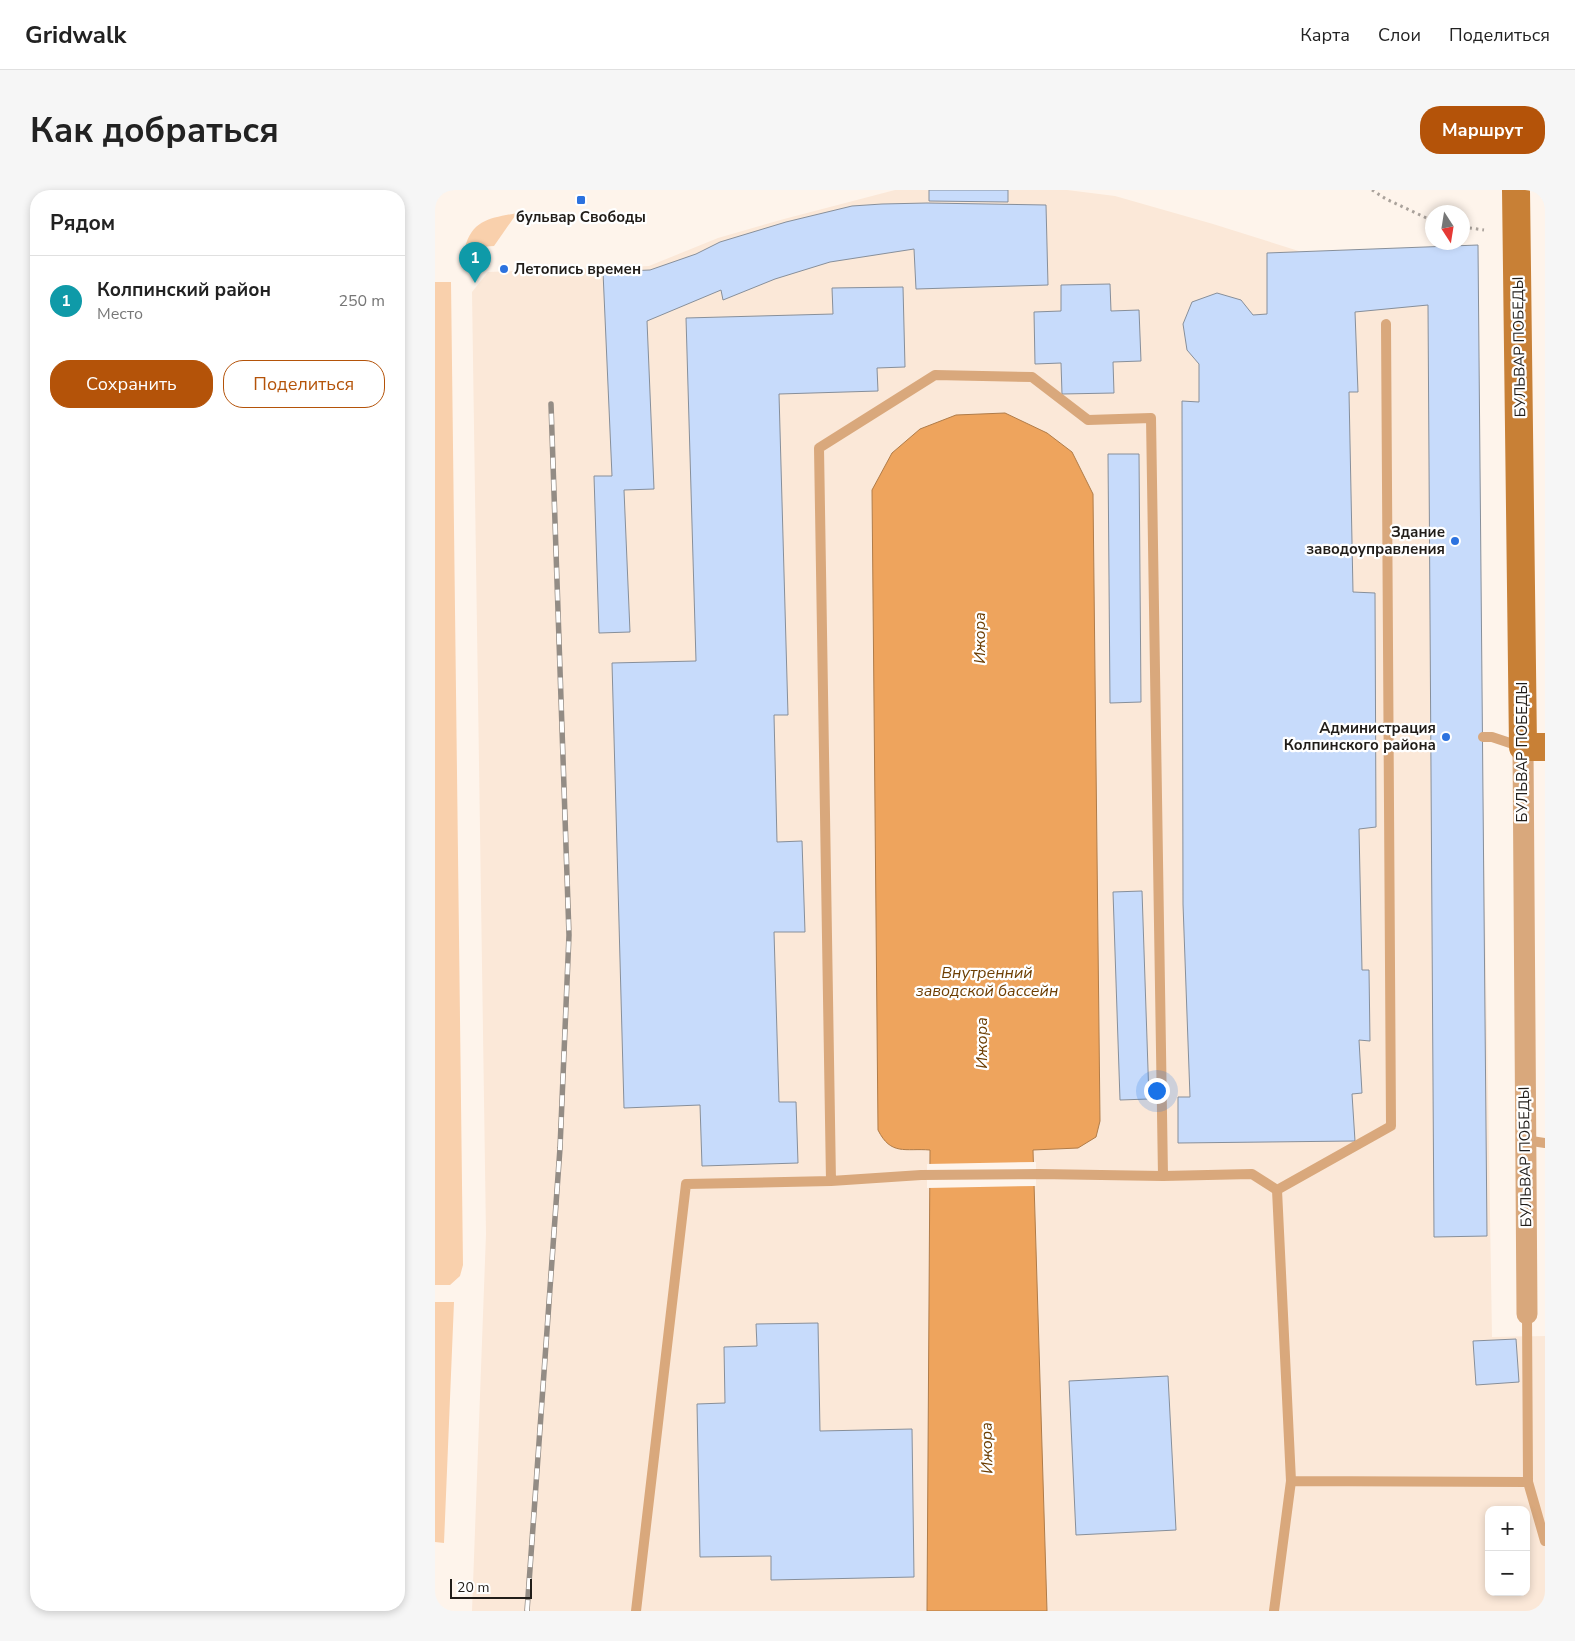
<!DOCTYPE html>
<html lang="ru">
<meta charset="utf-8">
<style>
:root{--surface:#fff;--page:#f6f6f6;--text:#222;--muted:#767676;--line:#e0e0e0;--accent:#b45309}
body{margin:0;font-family:"Nunito Sans",sans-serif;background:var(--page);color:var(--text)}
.controls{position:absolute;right:15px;bottom:15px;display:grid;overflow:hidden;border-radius:10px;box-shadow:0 2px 8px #0003}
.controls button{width:45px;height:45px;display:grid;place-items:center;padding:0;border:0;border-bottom:1px solid var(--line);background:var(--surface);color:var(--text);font:25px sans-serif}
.compass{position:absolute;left:990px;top:15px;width:45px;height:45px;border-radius:50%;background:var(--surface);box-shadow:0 2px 8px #0003;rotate:168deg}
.scale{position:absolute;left:15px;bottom:12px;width:82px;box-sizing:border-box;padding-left:5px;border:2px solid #211d19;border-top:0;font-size:14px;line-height:18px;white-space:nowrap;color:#211d19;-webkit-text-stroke:4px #fff;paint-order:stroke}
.you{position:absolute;left:721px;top:900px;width:18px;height:18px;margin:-12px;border:4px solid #fff;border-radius:50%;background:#1a73e8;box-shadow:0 0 0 8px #1a73e833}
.badge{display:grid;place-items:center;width:32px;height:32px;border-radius:50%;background:var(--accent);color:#fff;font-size:16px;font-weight:700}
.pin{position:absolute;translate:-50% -41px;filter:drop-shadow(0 1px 2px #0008)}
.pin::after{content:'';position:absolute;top:26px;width:18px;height:15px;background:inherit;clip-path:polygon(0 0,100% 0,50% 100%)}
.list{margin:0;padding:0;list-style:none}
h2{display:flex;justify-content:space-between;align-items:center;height:65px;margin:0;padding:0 20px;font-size:21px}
h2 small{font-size:16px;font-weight:400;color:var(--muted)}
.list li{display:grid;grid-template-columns:32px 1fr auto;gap:15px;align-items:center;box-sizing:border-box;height:90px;padding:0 20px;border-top:1px solid var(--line)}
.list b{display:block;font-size:19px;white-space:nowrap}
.list p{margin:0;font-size:16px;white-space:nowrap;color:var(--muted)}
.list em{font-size:16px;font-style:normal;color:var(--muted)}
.actions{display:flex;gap:10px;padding:15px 20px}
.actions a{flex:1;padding:11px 0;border:1px solid var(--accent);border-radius:20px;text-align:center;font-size:18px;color:var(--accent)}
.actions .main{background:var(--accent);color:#fff}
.map{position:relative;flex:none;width:1110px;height:1421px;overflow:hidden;border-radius:20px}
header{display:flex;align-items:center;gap:30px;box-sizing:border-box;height:70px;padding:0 25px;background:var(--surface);border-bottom:1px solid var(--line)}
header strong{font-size:24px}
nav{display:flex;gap:28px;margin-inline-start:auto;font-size:18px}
.intro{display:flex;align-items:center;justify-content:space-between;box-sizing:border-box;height:120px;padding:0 30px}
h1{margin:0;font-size:35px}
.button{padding:12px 22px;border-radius:20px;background:var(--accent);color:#fff;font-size:18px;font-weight:700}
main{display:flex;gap:30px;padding:0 30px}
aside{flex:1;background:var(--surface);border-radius:20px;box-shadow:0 2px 8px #0003}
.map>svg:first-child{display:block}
.built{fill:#fbe8d8;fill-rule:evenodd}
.green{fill:#f9d0ac}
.water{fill:#eea45d;stroke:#b07c49}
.pier{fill:#fef4eb}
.building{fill:#c7dbfb;stroke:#878f9a}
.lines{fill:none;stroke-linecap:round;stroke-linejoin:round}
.path{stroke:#aaa29b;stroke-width:3;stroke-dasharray:2.5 4;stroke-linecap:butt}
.service{stroke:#d9a87c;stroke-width:10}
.minor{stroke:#d9a87c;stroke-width:21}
.secondary{stroke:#c88036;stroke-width:28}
.rail-casing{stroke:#938c85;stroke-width:5.5}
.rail{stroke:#fff;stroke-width:4;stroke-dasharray:11;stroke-linecap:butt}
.poi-dot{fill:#2c72df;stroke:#fff;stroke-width:2}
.labels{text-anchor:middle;stroke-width:4.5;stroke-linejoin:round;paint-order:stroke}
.poi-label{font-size:15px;font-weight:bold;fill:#211d19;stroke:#fff;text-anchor:end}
.street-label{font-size:15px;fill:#211d19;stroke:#fff}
.water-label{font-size:16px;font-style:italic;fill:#6d3e03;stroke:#fff}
</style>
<header>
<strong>Gridwalk</strong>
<nav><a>Карта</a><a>Слои</a><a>Поделиться</a></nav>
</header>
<div class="intro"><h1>Как добраться</h1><a class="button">Маршрут</a></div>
<main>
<aside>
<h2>Рядом<small></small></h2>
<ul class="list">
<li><span class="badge" style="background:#0f9aa8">1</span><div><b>Колпинский район</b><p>Место</p></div><em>250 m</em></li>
</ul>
<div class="actions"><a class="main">Сохранить</a><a>Поделиться</a></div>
</aside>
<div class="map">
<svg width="1110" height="1421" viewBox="0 0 1110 1421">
<rect width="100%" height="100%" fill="#fef4eb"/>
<path class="built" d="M460,0H632L680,6L778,34L870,63L1043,56L1047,536L1057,1147L1110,1146V1421H37L51,1044L37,102L53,82L214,76L283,48L349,29ZM1054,1320H1091V1402H1054Z"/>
<path class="green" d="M82,23L59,56L30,58C37,29 57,28 82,23Z
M0,92H16L28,1075L25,1086L15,1095H0Z
M0,1112H19L9,1353L0,1352Z"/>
<path class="water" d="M570,223L612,243L637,262L658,304L665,931L661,947L643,958L598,960L612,1421H492L495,960C470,958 456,966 443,940L437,300L457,263L485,239L521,225Z"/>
<path class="pier" d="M601,972V996L492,998V974Z"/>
<path class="building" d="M494,0H573V12L494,11Z
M492,13L611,15L613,95L481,99L479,59L395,72L340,89L288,110L286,100L212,131L219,299L189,300L195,442L164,443L159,286H177L168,82L215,80L261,64L285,52L351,32L417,16L447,14Z
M1043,55L1052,1046L999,1047L993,115L920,122L923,202H914L918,402L940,403L941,637L924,639L927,780H934L935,851L924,850L927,903L917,904L920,951L743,953V907H755L748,714L747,211L764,212V174L752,160L748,134L757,112L782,103L806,110L818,125L832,124V63Z
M675,94L676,121L704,120L706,171L678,172L679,203L627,204L626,173L600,174L599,122L626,121V95Z
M468,97L470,177L442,178L443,201L344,204L353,525H339L342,652L367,651L370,742H339L344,912H361L363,973L267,976L265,915L189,918L177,473L261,471L251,128L398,124L397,98Z
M673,264H704L706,512L675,513Z
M707,701L714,909L685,910L678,702Z
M383,1133L385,1241L477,1239L479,1387L336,1390V1366L265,1367L262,1214L290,1213L289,1157L322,1156L321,1134Z
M1081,1149L1084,1192L1041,1195L1038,1151Z
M733,1186L741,1340L641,1345L634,1191Z"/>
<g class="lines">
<path class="path" d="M937,0L951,9L998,31
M1028,37L1049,40"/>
<path class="service" d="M1048,547H1057L1087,557
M1090,950L1110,953
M396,991L384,258L500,185L597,187L653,230L716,228L728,986
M842,1000L956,936L951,134
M1093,1292L1110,1351
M201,1421L251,994L396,991L486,985L604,984L728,986L817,984L842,1000L856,1291L1093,1292L1092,1124
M839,1421L856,1291"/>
<path class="minor" d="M1088,557L1092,1124"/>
<path class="secondary" d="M1081,0L1088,557H1110"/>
<defs>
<path id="rail" d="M92,1421L125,958L134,745L116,214"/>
</defs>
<use href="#rail" class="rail-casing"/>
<use href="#rail" class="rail"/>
</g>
<g class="poi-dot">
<rect x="141" y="5" width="10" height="10" rx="2.5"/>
<circle cx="69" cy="79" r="5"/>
<circle cx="1020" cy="351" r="5"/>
<circle cx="1011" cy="547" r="5"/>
</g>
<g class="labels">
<g class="poi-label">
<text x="146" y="32" text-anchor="middle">бульвар Свободы</text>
<text x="79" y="84" text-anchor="start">Летопись времен</text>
<text x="1010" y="347">Здание<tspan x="1010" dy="17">заводоуправления</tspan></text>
<text x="1001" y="543">Администрация<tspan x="1001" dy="17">Колпинского района</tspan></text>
</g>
<g class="street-label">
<text transform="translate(1084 157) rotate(-91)" y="5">БУЛЬВАР ПОБЕДЫ</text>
<text transform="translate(1087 562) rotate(-90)" y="5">БУЛЬВАР ПОБЕДЫ</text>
<text transform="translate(1090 967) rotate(-91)" y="5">БУЛЬВАР ПОБЕДЫ</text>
</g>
<g class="water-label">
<text transform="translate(544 448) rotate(-90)" y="6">Ижора</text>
<text x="552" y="788">Внутренний<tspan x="552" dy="18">заводской бассейн</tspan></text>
<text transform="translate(546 853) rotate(-90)" y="6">Ижора</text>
<text transform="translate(551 1258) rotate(-91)" y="6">Ижора</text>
</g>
</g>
</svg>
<div class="controls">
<button>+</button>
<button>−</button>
</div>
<svg class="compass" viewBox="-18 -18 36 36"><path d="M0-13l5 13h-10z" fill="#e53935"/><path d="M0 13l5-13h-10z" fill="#767676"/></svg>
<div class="scale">20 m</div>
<div class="you"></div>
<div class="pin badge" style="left:40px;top:93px;background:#0f9aa8">1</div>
</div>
</main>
